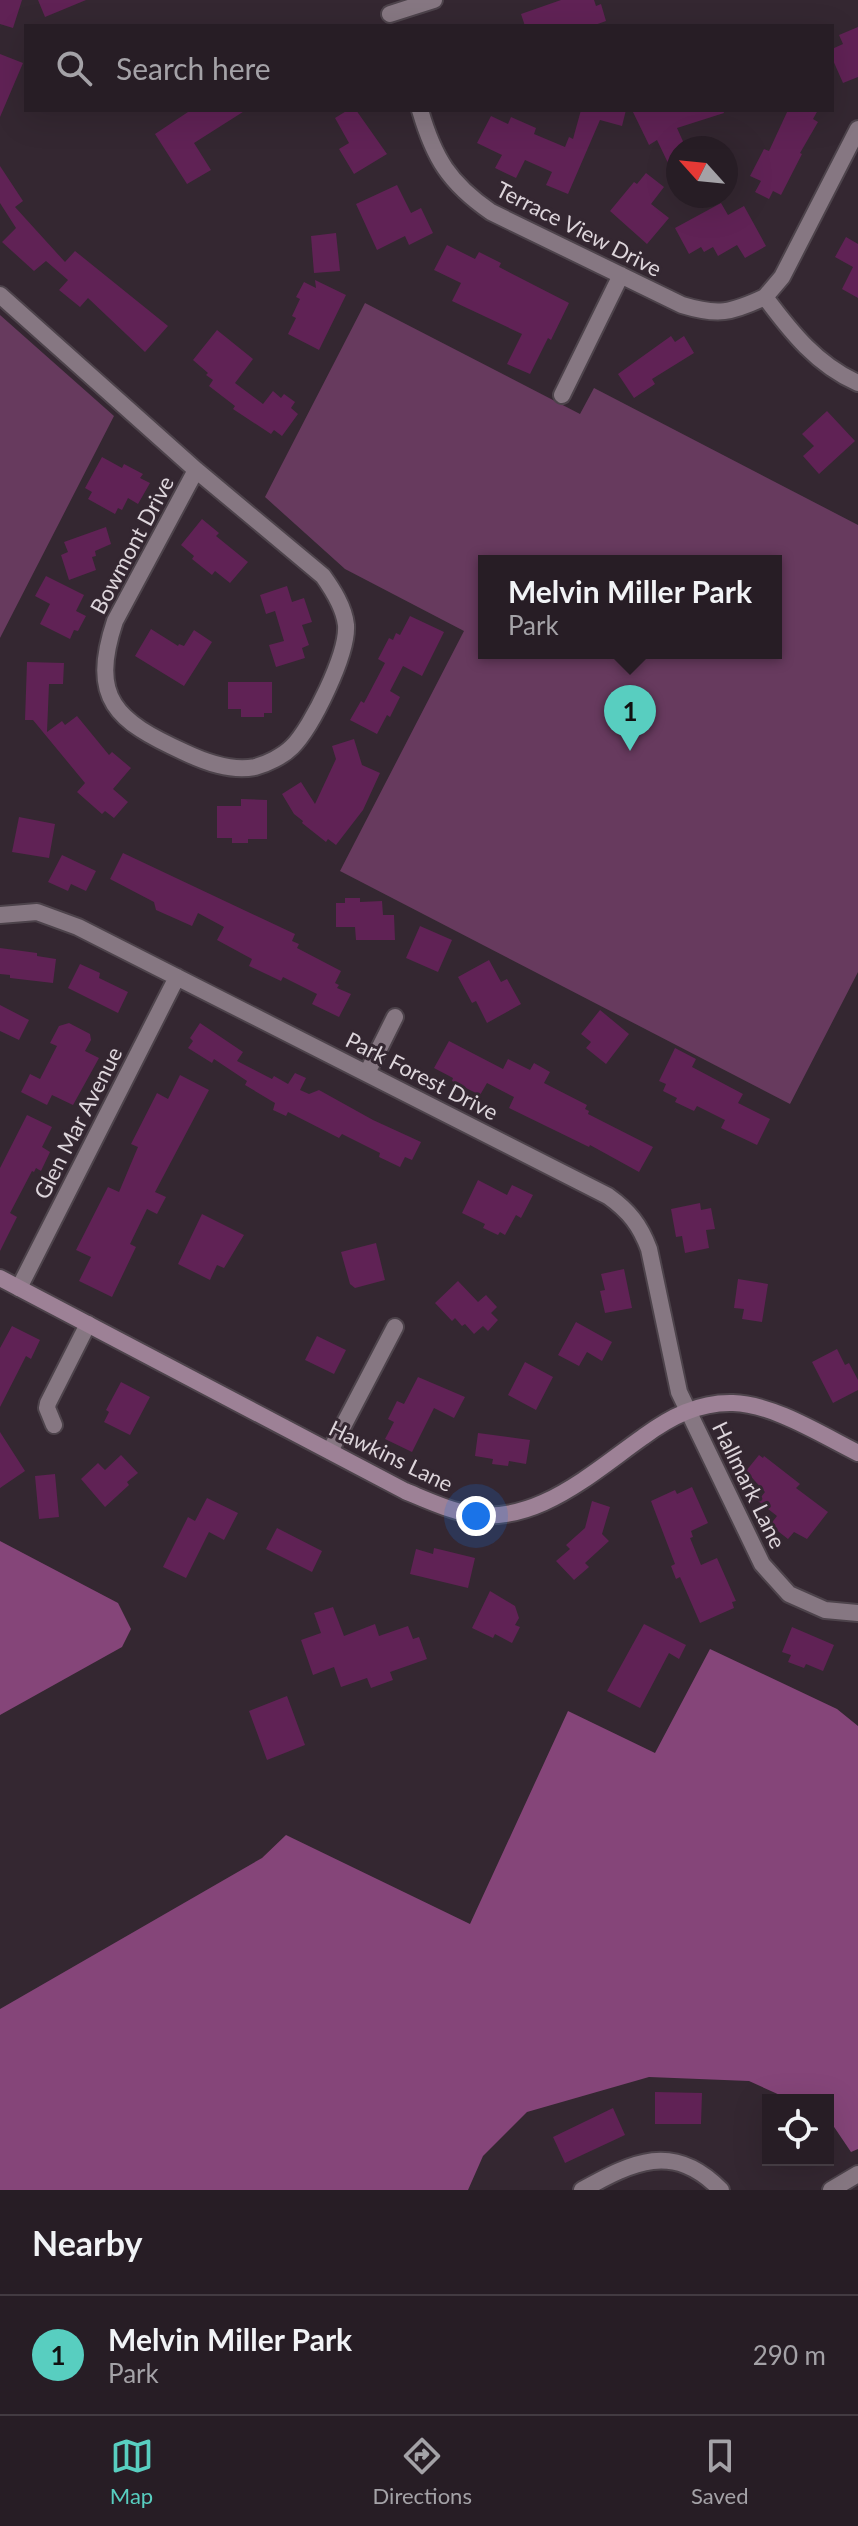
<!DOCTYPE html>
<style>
:root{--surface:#271d25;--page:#332a32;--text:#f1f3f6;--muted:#a4a2a7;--line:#433b42;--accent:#58cec0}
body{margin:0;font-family:Lato,sans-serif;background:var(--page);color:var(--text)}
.controls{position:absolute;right:24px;bottom:24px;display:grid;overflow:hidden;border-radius:0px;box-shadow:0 8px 32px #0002}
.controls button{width:72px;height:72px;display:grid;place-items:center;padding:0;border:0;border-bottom:2px solid var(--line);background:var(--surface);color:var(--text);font:40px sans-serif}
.compass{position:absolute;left:666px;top:136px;width:72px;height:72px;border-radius:50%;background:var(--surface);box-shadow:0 8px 32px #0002;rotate:297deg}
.you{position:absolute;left:476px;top:1516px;width:28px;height:28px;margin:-20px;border:6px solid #fff;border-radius:50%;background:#1a73e8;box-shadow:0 0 0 12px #1a73e833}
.badge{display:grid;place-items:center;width:52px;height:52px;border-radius:50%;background:var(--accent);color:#111;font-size:26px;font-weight:700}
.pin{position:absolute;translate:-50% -66px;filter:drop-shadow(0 2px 4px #0008)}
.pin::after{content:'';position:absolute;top:42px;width:28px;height:24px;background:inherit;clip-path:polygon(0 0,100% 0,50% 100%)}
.popup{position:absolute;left:478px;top:555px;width:304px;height:104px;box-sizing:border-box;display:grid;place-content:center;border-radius:0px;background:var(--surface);filter:drop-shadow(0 2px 6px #0005);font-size:26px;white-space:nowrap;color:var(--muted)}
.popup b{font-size:30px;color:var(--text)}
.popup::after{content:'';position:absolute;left:50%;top:100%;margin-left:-16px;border:16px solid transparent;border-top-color:var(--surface)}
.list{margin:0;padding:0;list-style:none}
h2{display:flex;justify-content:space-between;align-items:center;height:104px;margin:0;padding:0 32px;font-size:34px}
h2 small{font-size:26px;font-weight:400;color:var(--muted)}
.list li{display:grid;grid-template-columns:52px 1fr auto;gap:24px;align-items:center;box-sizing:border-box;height:120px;padding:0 32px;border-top:2px solid var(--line)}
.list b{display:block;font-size:30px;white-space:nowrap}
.list p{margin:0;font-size:26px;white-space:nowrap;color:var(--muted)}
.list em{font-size:26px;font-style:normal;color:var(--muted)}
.icon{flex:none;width:44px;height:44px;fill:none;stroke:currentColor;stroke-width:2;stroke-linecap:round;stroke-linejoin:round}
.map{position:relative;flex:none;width:858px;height:2190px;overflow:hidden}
.search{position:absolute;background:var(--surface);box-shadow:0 8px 32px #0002;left:24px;right:24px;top:24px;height:88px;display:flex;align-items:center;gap:20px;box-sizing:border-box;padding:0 28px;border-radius:0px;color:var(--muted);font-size:30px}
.sheet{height:224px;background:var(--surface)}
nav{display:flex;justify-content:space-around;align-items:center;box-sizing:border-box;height:112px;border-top:2px solid var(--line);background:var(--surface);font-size:22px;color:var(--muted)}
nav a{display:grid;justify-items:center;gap:4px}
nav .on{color:var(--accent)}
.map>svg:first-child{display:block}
.green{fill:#673a5e;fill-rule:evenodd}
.forest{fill:#854579}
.building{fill:#602255}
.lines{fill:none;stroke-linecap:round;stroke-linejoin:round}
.street-casing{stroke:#4d434b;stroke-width:20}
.secondary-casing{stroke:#4d434b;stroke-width:20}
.street{stroke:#867782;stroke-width:16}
.secondary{stroke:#9d8196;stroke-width:16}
.labels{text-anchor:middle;stroke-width:6;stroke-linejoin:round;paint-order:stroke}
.street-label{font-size:22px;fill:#ddd5db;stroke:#342731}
</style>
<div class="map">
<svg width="858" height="2190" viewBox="0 0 858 2190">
<rect width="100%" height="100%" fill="#342731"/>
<path class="green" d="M365,303L580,414L594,388L858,525V972L790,1104L340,871L464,631L345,569L265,497ZM484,561H776V653H484Z
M0,315L114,416L0,638Z"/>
<path class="forest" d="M0,1541L118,1603L131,1629L122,1647L0,1715Z
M710,1649L837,1709L858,1726V2149L851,2152L828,2118V2100H791L749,2081L649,2077L527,2112L483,2156L468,2190H0V2009L262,1858L286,1835L470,1924L568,1711L655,1753Z"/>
<path class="building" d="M0,0H22L13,28L0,24Z
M38,0H86L45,17Z
M561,0H594L596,6L601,4L606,21L592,26H525L521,14Z
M858,27V77L843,83L832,58V49L843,44L839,35Z
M0,54L23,63L0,117Z
M191,110H246L194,143L211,170L187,184L155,134Z
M348,110H356L387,154L354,174L339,149L349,143L335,118Z
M581,110H626L622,126L600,120L568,194L546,185L552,172L525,160L516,178L495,168L502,155L477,143L491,116L508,124L511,117L536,128L534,134L565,147L569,137L573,139Z
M632,110H723L724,113L677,128L686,148H678V158L668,163L657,140L649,145Z
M788,110H818L813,119L818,122L800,153L802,154L781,195L773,191L769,199L755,192L761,181L750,176L764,149L769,151Z
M0,166L23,201L15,207L65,262L75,251L168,326L145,352L88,298L80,307L59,290L68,280L46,261L34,271L2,242L16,228L0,203Z
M646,173L664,187L651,204L669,218L647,244L610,211L634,182L637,184Z
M397,185L411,213L421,208L433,233L409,245L405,236L377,250L356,204Z
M721,203L728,215L744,206L766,246L745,258L737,245L718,256L713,247L704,252L701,247L689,254L675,228Z
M336,233L340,271L314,273L311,236Z
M846,237L858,244V298L842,289L853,267L835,257Z
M447,245L475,259L479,252L501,263L499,267L569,303L551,340L548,338L530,374L507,364L522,334L452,301L461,283L434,270Z
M315,280L346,295L319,350L288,334L296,318L292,316L300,299L296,297L304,282L316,288Z
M217,330L253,359L235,383L263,404L273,391L281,398L284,394L295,402L291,408L298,414L282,436L274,430L271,434L233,409L235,406L209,386L213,380L206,375L208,373L193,360Z
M671,336L675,342L684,336L694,353L652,379L655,384L634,398L618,374Z
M827,411L855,441L819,474L803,456L814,446L802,434Z
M102,457L122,468L124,464L143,474L140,478L150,483L138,504L128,498L122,510L118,508L115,514L88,499L92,492L85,488Z
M202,519L219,533L216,536L248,562L230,583L215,571L212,575L192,559L194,556L181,545Z
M106,527L111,544L95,551L96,556L92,557L96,570L69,580L61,555L68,552L64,542Z
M46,576L84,595L76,611L86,616L78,631L74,630L70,639L40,624L50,604L35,596Z
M287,586L292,602L304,598L312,622L302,625L309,645L302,648L305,658L276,667L269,645L284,641L275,611L266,614L260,595Z
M410,616L444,632L422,676L403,666L390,691L400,697L390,717L387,715L377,734L350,720L361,701L364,703L385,663L378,659L389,638L393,640L396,633L400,635Z
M151,629L178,646L179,644L184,646L194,630L212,642L184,686L135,656Z
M27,662L64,663L63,684H49L47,732L62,721L65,725L77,716L109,755L112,752L131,768L113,789L128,802L114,818L105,811L102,814L77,792L85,783L33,720H25Z
M228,682H272V713H264V717H241V709H228Z
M354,739L362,765L380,773L363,810L336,845L328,839L326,842L302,823L303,821L294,814L282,794L301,782L315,804L336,759L332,746Z
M241,799L267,800V839H248V843H232V838H217V806H241Z
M19,817L55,824L49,858L12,852Z
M123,853L295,934L292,941L299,944L297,948L341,971L335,983L339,985L337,988L351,994L339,1017L312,1004L317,994L283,977L281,981L249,966L252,959L217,940L224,927L198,913L192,926L156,910L154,902L110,879Z
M62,855L96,871L86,891L71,884L68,891L48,882Z
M345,898H360V902L382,901L383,915H394L395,940H356L355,927H336V903H345Z
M420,926L452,940L438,972L406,958Z
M0,948L37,953V956L56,959L53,983L10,978V975L0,974Z
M489,960L501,982L507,979L521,1004L487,1023L476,1001L472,1003L458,977Z
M80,964L100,973L99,978L128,992L118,1013L68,988Z
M0,1005L29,1020L19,1040L0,1031Z
M600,1010L629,1034L606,1064L586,1048L591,1042L581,1034Z
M69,1023L90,1034L91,1040L85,1051L99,1058L73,1105L52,1095L47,1105L21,1092L30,1074L40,1079L57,1046L50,1043L59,1026Z
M200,1023L243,1052L237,1061L272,1079L274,1076L288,1084L295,1073L306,1078L300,1090L309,1094L319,1090L373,1120L421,1142L412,1160L405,1157L400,1167L379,1157L380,1153L342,1134L339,1138L288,1112L286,1116L273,1110L275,1103L245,1085L247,1081L214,1059L212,1063L188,1048L193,1041L190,1038Z
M449,1041L503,1069L508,1059L530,1070L534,1063L550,1072L544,1083L587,1105L585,1109L589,1111L588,1114L653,1147L639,1172L590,1145L589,1147L509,1108L514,1097L487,1083L480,1095L452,1081L453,1078L434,1068Z
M675,1048L696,1059L692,1067L743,1094L738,1103L770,1119L757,1145L721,1128L725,1120L697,1106L694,1111L675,1102L677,1098L663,1091L666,1084L659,1081Z
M180,1075L209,1090L155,1192L166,1197L157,1214L147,1209L130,1244L136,1247L112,1297L79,1281L91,1257L76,1250L108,1187L119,1192L138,1147L131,1144L157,1093L168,1099Z
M27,1115L52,1127L42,1147L50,1152L41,1171L36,1168L34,1172L32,1171L10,1213L17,1217L0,1251V1168Z
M478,1180L507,1195L512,1185L533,1195L521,1218L516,1215L505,1235L500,1232L498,1235L483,1228L485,1224L462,1213Z
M700,1203L701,1210L711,1208L715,1229L706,1230L709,1248L685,1253L682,1236L676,1237L671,1209Z
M202,1214L244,1235L224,1268L217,1265L210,1280L178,1264Z
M376,1243L385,1280L355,1288L350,1284L341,1252Z
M624,1269L632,1308L605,1313L600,1291L605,1290L601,1274Z
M738,1279L768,1284L762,1322L742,1319L744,1309L734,1308Z
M458,1281L478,1302L486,1295L497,1307L491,1313L498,1320L488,1331L483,1326L474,1334L465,1324L462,1326L455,1318L452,1321L435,1303Z
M576,1322L612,1342L602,1361L587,1352L579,1366L558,1355Z
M12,1326L40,1340L31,1359L26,1356L0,1407V1348Z
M317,1336L346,1350L334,1374L305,1360Z
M837,1349L845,1365L849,1363L858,1380V1390L833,1403L812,1362Z
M525,1362L553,1377L536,1410L508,1395Z
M418,1377L465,1397L454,1418L434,1408L412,1452L385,1439L394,1422L388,1419L397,1401L404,1404Z
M121,1382L150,1397L130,1435L104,1422L109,1412L106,1410Z
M0,1432L25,1471L0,1488Z
M478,1433L530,1440L526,1464L509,1461L508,1466L492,1464L493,1459L475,1456Z
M121,1455L138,1473L127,1482L129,1485L105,1507L81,1479L98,1463L105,1470Z
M759,1455L763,1458L764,1456L800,1484L796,1488L828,1512L807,1539L794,1532L788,1539L770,1525L777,1516L758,1501L765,1492L746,1471Z
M55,1474L59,1517L39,1519L35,1476Z
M692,1487L708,1523L691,1531L693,1537L690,1538L701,1565L717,1558L736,1601L732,1602L734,1608L700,1623L680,1577L676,1579L671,1566L675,1564L651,1501L675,1490L677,1494Z
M207,1498L238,1513L224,1540L209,1532L186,1578L163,1567L188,1517L195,1521Z
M592,1501L610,1507L602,1534L609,1541L585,1563L589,1567L574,1580L556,1561L570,1549L566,1545L585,1528Z
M277,1528L322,1551L312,1572L266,1549Z
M434,1548L475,1558L468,1588L410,1574L416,1549L433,1554Z
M490,1591L515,1606L519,1618L515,1625L520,1627L512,1643L495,1634L493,1638L472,1628Z
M333,1607L344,1636L375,1624L379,1636L408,1626L413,1639L419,1637L427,1659L390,1672L393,1680L371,1688L367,1678L341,1687L334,1667L313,1675L301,1640L321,1633L314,1613Z
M644,1624L686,1645L679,1659L669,1653L640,1708L607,1691Z
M792,1627L834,1645L823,1671L806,1664L804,1668L788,1662L791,1655L782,1652Z
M287,1696L305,1745L267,1760L249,1711Z
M655,2092L702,2093L701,2124H655Z
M613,2108L625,2135L565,2163L553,2137Z"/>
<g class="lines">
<defs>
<path id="street" d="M390,14L434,0
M420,110C434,158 449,183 491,212L682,305C718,316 731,313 765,297
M858,129L782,277L765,297C791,332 817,365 858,383
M0,295L196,470L323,576C333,590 344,607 346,625C348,654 312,727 292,747C283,756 267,764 255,767C231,772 205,762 184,752C116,721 89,699 115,621L196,470
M562,395L621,275
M0,915L37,912L78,927L608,1196C629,1211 640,1225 649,1249L679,1392L762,1564L789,1594L825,1610L858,1613
M367,1073L395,1017
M19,1288L177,977
M54,1425L47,1408L48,1403L88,1324
M330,1451L395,1327
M582,2190C633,2162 673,2141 721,2190
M831,2190L858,2174"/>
<path id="secondary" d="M0,1278L405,1491C422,1498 439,1506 457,1511C529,1532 589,1475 643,1437C670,1417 699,1402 733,1403C773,1404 822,1435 858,1453"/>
</defs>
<use href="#street" class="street-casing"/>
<use href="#secondary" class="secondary-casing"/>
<use href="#street" class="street"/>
<use href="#secondary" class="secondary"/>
</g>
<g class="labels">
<g class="street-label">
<text transform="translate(579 229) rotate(27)" y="8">Terrace View Drive</text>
<text transform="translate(132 545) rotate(-62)" y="8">Bowmont Drive</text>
<text transform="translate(422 1076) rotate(27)" y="8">Park Forest Drive</text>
<text transform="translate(78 1123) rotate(-63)" y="8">Glen Mar Avenue</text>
<text transform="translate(391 1456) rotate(26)" y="8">Hawkins Lane</text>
<text transform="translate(749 1485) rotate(64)" y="8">Hallmark Lane</text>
</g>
</g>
</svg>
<div class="controls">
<button><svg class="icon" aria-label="locate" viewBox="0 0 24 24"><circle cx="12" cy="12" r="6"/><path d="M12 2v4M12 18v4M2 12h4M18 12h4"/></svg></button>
</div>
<svg class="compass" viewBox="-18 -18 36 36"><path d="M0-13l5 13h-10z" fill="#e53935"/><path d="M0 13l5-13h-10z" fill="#a4a2a7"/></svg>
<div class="you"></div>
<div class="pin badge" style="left:630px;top:751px">1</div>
<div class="popup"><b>Melvin Miller Park</b>Park</div>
<div class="search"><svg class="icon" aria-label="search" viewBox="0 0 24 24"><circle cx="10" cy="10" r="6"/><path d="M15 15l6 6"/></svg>Search here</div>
</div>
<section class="sheet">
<h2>Nearby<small></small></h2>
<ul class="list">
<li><span class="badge">1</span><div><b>Melvin Miller Park</b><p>Park</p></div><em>290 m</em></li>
</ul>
</section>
<nav>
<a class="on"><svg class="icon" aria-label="map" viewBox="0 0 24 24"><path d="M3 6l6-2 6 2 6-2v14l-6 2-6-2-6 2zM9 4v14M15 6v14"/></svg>Map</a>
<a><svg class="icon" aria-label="directions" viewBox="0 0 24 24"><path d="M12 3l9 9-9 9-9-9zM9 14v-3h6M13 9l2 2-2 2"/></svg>Directions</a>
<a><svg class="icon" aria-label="saved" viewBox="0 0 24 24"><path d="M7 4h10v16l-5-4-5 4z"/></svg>Saved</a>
</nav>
